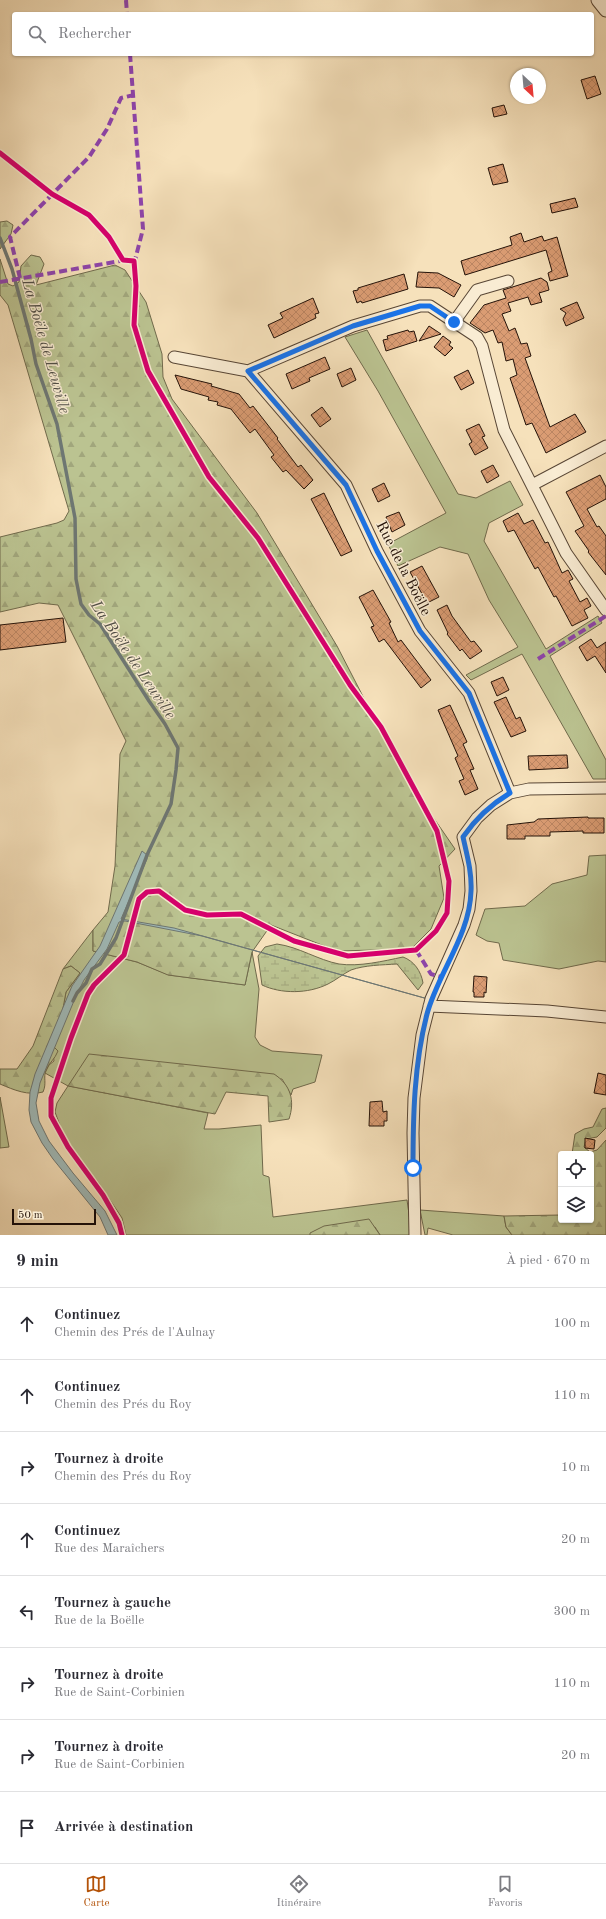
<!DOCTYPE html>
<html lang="fr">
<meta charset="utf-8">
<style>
:root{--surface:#fff;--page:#f2f2f3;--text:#2b2b33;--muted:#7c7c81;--line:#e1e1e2;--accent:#b45309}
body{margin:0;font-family:"Old Standard TT",serif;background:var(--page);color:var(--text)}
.controls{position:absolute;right:12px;bottom:12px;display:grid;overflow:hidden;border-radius:4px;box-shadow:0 1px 3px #0004}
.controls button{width:36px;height:36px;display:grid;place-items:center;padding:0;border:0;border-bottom:1px solid var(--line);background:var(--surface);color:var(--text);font:20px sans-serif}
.compass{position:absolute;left:510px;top:68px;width:36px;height:36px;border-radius:50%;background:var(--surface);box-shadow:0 1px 3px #0004;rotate:154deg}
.scale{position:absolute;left:12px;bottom:10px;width:84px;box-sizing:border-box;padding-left:4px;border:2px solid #241208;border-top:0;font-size:11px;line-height:14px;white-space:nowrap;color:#241208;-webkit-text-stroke:3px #f9ecd3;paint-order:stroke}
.stop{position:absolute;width:12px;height:12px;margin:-9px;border:3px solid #1a73e8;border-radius:50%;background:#fff}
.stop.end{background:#1a73e8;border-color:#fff;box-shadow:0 1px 4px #0008}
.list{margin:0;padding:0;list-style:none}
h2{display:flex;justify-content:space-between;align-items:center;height:52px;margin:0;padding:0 16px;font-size:17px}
h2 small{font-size:13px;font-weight:400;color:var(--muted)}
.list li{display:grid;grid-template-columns:26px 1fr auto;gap:12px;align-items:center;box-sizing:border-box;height:72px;padding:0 16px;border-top:1px solid var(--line)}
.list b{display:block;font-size:15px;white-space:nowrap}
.list p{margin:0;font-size:13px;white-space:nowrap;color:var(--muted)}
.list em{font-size:13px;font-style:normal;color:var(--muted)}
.icon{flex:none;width:22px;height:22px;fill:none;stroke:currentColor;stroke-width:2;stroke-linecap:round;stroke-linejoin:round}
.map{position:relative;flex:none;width:606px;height:1235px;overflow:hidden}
.search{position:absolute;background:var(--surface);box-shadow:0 1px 3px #0004;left:12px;right:12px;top:12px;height:44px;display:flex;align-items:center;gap:10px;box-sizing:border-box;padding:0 14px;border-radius:4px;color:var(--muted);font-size:15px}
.sheet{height:628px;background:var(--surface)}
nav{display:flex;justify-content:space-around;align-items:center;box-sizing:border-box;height:56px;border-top:1px solid var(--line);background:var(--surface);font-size:11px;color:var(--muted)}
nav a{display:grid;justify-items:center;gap:2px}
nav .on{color:var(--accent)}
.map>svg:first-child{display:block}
.green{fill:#bbc391;stroke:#706a4c}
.forest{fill:url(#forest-firs);stroke:#706a4c}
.wetland{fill:url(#wetland-marsh);stroke:#706a4c}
.water{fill:#a0bbba;stroke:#6e7773}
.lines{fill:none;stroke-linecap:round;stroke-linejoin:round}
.stream{stroke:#6e7773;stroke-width:3.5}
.building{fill:url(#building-cross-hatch);stroke:#241208}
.minor-casing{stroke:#584635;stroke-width:13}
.tertiary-casing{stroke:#584635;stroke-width:15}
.minor{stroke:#f9ecd3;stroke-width:11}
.tertiary{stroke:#f9ecd3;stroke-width:13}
.quiet{stroke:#8e44ad;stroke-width:4;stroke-dasharray:8 4;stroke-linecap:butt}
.cycleway-casing{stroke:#f9ecd3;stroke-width:8}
.cycleway{stroke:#d6006c;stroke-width:5}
.route{stroke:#1a73e8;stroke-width:5}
.labels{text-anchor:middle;stroke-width:3;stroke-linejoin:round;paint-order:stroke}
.street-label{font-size:15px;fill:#241208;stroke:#f9ecd3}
.water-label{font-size:16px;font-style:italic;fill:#4f4d46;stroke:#f9ecd3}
</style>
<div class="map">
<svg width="606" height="1235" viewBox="0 0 606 1235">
<defs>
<pattern id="forest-firs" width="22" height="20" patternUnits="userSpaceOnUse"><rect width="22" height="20" fill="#bbc391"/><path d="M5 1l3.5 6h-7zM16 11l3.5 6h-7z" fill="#a1a67c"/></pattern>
<pattern id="wetland-marsh" width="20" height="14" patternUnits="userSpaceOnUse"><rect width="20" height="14" fill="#bbc391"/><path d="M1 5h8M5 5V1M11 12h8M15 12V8" fill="none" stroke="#a1a67c"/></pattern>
<pattern id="building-cross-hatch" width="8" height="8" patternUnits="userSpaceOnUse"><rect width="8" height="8" fill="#da9c73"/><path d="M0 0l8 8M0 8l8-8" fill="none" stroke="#bb8562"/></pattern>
</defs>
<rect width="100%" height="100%" fill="#f6e1bb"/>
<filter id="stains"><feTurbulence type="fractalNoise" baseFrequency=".005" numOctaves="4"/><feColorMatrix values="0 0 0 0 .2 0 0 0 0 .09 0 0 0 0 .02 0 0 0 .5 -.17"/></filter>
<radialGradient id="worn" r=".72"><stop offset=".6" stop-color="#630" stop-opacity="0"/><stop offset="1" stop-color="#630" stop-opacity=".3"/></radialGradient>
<path class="green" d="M367,330L458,494L476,498L510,481L523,505L489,523L484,541L546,649L598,616L602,623L550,656L606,760V779H593L522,654L471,680L466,675L518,647L489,600L468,554L440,547L398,566L388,544L446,513L378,391L345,337Z
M606,855V962L598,961L559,969L503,960L499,943L487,941L476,935L485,909L525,906L552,884L587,875L589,856Z
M93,930V951L137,962L169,975L245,985L252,952L259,989L255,1037L260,1045L272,1051L322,1055L315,1082L293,1089L291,1095L282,1079L69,1086L208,1113L204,1129H219L261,1125L263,1175L269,1177L273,1217L407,1200L412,1235H380L375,1227L311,1233L310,1235H126L122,1218L98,1182L68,1147L55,1112L57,1103L68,1086L45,1073L49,1065L54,1061L52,1046L61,1019L66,992L80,973L71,966L63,969Z
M0,1097L9,1147L0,1148Z
M420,1210L504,1216L506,1227L512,1235H453L428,1228L427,1235H425Z"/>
<path class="forest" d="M7,221L13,225L11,234L0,249V222Z
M31,255L40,257L44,264L36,285L115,265L125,270L146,302L162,354L163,377L172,399L257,513L337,646L402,772L455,849L439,866L444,898L431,929L411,949L337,951L271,925L252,952L245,985L168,975L137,962L93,951V930L108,912L115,866L120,754L126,741L58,605L39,603L0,612V537L57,523L64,520L69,511L8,305L0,295V259L8,284L13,286L19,282L21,266Z
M71,966L80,973L66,992L61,1019L52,1045L58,1051C55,1059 49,1063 46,1070C43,1078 47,1083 43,1092C28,1096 14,1090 0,1084V1069H17L33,1046L63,969Z
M89,1054L274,1074C291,1085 295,1101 289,1119L269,1122L268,1096L226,1092L215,1114L68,1086Z
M606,1108V1128L597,1137L586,1139L584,1147L590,1152L597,1150L606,1140V1235H512L506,1227L504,1216L561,1215V1220H591V1154H572L575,1134L584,1129L593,1127L602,1109Z
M369,1219L380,1235H310V1233L324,1226Z"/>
<path class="wetland" d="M277,944C299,947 318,960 339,964C359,967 384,961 403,957C414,961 421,971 423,983L418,990L397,964C382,965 365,965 351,970C343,974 336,980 328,984C308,994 281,994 262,985L258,956L265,947Z"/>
<path class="water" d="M142,851L147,855V859L121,919L174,928L428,999L202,936L125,921L119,922L107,949L84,980L76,996L40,1083L36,1103L39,1121L49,1141L73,1173L105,1211L117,1235H108L100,1217L53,1159L42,1143L31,1122L29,1110L30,1092L35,1074L72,986L100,946Z"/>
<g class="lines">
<path class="stream" d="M0,238L12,269L31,339L36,364L57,424L75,518L76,579L81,604L89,615L100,624L149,701L165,724L178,748L176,770L171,804L147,855L116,938L100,964L92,969L86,983L77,993L73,1001"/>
</g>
<path class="building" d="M595,76L601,94L587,99L581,80Z
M504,105L507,114L494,117L492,108Z
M503,164L508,182L493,185L488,168Z
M575,198L578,207L552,213L550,204Z
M521,233L524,242L542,236L544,241L557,237L568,276L550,281L548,273L552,271L546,250L465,275L461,261L512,245L510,237Z
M418,272L438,273L461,285L454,297L439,288L416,287Z
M404,274L408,289L362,303L361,301L357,303L353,291L358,290V288Z
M541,278L547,282L549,290L539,293L542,302L531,305L528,297L508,303L511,311L502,314L509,331L515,328L521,344L527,343L531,356L525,358L550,427L575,414L586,432L546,453L532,423L526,425L510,378L517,375L513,359L506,361L502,342L498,343L493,330L485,333L470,323L484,305L506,298L503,290Z
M313,298L319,313L315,314L316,318L274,338L268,325L283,318L280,313Z
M577,302L584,318L566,326L563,319L566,313L560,309Z
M429,326L441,334L419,341Z
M408,330L409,332L414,331L417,341L386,351L383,340L388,339L387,336Z
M443,336L451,342L449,345L453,348L445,356L434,347Z
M325,357L330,369L309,378L310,381L292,389L286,374Z
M351,368L356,380L342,387L337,374Z
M468,370L474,383L461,390L454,377Z
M175,375L212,384L211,386L239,394L250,408L253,406L278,438L277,439L298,467L301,465L313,480L304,489L286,470L283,472L271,457L274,455L255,429L250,433L231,409L217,405L218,402L208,400L209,397L181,389Z
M322,407L331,419L320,427L311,415Z
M479,424L485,436L482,437L488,448L475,455L469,444L472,442L466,430Z
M493,465L499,476L487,483L481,471Z
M600,475L606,487V499L587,509L597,527L599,526L606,536V575L588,552L589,551L575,531L584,526L566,492Z
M384,483L390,496L378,502L372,489Z
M324,493L352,551L341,556L311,499Z
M399,512L405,525L392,532L386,517Z
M518,513L524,524L533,520L545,543L548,542L562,573L568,570L573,579L569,581L580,602L587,598L591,606L584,610L588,618L572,626L556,596L554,597L538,567L535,569L514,530L508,532L503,521Z
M422,566L439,597L427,603L410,572Z
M373,590L391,622L389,623L398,642L401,640L431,680L421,688L384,639L379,642L371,627L374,626L359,597Z
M447,605L452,616L471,642L474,641L482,651L470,659L462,649L460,651L447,634L448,633L437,610Z
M63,618L66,642L0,650V625Z
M591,639L597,648L606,642V673L595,656L587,661L579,647Z
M503,677L509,690L497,696L491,682Z
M506,697L516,719L520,717L526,731L511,737L494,702Z
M450,705L467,742L463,744L474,769L470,770L478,789L465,795L459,781L464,779L455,758L458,756L438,710Z
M567,755L568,768L529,770L528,756Z
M588,817V818H604V833H583V831L550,832V836H525V839H507V825L534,822L538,819Z
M474,976L487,977L486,993L484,992V997H474V992H473Z
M598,1073L606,1075V1095L594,1093Z
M382,1101L383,1112L387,1111V1121H384V1126H369L370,1102Z
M585,1138L595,1140L594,1149L585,1148Z"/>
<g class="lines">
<defs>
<path id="minor" d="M454,322L477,290L508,281
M174,357L248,371L353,326L420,306H430L477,337L482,346L504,430L566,553L606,610
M248,371L346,485L377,551L420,631L469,693L510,793
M532,485L606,446
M429,1006L547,1011L606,1017
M415,1235L413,1133L414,1098L422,1035L431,999L464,925L469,909L471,891L470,866L463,837L477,818L491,805L510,793L529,789L606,788"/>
<path id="tertiary" d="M598,0L606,10"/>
</defs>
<use href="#minor" class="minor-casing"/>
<use href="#tertiary" class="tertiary-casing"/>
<use href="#minor" class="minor"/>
<use href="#tertiary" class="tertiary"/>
<path class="quiet" d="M126,0L127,14
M130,54L143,229L134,264
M20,278L10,237L89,157L107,129L121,98L134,95
M0,282L126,260
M538,659L606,616
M416,950L431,974L441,977"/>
<defs>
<path id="cycleway" d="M0,153L52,194L89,215L109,237L123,260L134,261L136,286L134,325L148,371L209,477L258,538L350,685L381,727L437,831L449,881L447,913L436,931L416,950L348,956L294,941L241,914L207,915L185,910L159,891L147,892L139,899L124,955L94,985L88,994L71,1038L51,1098V1116L68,1147L103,1195L119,1223L122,1235"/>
</defs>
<use href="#cycleway" class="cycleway-casing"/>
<use href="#cycleway" class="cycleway"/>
</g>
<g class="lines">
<path class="route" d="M413,1168C413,1117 414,1064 427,1014C438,973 470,935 471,891C472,873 467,855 463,837C476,818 490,805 510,793L469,693L420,631L377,551L346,485L248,371L353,326L420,306H430L454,322"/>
</g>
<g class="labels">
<g class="street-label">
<text transform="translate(404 568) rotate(63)" y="5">Rue de la Boëlle</text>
</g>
<g class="water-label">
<text transform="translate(47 346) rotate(74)" y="6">La Boële de Leuville</text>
<text transform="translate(134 659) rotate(56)" y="6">La Boële de Leuville</text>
</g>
</g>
<rect width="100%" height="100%" filter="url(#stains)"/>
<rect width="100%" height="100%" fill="url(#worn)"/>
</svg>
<div class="controls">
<button><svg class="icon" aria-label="locate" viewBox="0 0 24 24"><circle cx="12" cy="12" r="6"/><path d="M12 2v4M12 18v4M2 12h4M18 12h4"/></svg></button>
<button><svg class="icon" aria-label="layers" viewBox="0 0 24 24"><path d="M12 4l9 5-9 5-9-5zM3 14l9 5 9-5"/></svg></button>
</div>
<svg class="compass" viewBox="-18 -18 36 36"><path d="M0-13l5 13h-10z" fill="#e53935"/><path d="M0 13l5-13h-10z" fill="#7c7c81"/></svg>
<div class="scale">50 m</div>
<div class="stop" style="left:413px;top:1168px"></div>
<div class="stop end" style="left:454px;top:322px"></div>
<div class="search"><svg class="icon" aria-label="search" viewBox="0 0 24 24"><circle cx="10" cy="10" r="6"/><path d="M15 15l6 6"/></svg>Rechercher</div>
</div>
<section class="sheet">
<h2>9 min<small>À pied · 670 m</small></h2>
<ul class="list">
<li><svg class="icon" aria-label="ahead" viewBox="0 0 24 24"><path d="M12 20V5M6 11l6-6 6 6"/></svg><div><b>Continuez</b><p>Chemin des Prés de l'Aulnay</p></div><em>100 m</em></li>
<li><svg class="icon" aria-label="ahead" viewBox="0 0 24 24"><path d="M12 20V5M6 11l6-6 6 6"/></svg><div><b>Continuez</b><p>Chemin des Prés du Roy</p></div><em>110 m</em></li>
<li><svg class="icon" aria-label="right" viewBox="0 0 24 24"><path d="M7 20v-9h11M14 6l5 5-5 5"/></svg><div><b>Tournez à droite</b><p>Chemin des Prés du Roy</p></div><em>10 m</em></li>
<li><svg class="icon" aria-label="ahead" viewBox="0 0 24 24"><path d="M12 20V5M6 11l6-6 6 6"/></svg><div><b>Continuez</b><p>Rue des Maraîchers</p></div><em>20 m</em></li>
<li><svg class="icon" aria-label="left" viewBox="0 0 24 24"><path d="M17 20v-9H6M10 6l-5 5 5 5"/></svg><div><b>Tournez à gauche</b><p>Rue de la Boëlle</p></div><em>300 m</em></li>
<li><svg class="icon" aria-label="right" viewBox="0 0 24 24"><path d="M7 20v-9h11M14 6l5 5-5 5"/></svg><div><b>Tournez à droite</b><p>Rue de Saint-Corbinien</p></div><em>110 m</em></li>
<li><svg class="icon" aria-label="right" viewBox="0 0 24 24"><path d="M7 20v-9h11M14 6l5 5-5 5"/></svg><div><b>Tournez à droite</b><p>Rue de Saint-Corbinien</p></div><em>20 m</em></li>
<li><svg class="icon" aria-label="arrive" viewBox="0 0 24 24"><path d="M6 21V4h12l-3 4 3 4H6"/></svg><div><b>Arrivée à destination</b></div></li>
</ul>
</section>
<nav>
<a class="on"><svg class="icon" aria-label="map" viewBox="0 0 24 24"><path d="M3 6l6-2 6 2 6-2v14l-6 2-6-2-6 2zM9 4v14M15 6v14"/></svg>Carte</a>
<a><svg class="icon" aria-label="directions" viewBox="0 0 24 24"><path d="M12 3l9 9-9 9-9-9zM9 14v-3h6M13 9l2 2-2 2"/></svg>Itinéraire</a>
<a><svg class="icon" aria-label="saved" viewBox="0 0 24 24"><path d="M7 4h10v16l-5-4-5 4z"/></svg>Favoris</a>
</nav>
